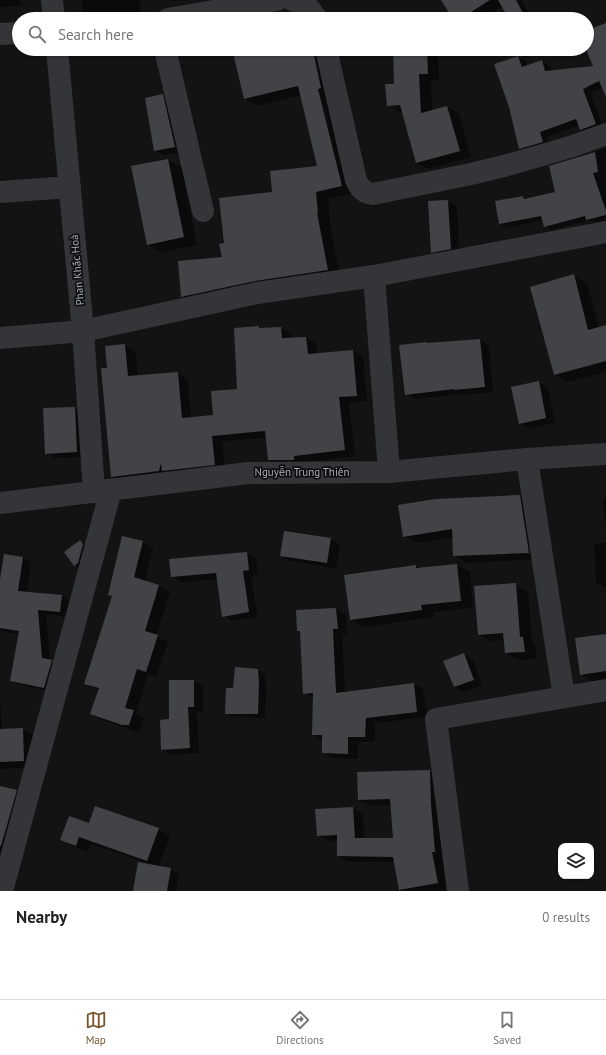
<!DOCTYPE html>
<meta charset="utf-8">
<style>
:root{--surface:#fff;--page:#f2f2f2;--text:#222;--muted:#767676;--line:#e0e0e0;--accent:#77562f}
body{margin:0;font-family:"PT Sans",sans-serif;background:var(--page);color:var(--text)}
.controls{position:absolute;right:12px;bottom:12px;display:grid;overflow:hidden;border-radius:8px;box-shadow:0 1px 3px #0004}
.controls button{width:36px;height:36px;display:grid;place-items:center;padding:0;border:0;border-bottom:1px solid var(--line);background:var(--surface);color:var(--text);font:20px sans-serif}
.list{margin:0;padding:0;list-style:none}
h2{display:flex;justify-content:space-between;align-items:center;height:52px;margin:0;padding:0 16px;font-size:17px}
h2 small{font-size:13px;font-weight:400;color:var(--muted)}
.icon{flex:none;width:22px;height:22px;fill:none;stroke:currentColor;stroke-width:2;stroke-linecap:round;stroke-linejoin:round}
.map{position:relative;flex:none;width:606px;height:891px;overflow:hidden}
.search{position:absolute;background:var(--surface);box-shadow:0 1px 3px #0004;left:12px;right:12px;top:12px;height:44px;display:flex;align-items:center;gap:10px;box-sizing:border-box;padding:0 14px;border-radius:22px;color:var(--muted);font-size:15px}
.sheet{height:108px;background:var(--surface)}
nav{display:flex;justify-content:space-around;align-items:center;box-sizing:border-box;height:56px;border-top:1px solid var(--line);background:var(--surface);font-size:11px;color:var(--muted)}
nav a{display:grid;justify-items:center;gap:2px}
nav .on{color:var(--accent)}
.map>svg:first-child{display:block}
.shadow{fill:#0007}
.building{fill:#424347}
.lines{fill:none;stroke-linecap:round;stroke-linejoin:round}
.minor{stroke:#343539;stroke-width:22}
.labels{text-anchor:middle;stroke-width:3.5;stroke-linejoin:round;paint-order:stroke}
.street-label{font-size:11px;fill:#a5abb3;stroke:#0e0e0f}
</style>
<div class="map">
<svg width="606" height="891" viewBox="0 0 606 891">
<rect width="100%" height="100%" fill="#131314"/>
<path class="shadow" d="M0,0H20L21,6L0,7Z
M82,0H139L141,17L135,18V19H90L83,15Z
M169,0H191L170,1Z
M444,0H521L531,18L510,19L503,6L490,13L488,12L476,19H454Z
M606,27V86L591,93L604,129L588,134L580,130L579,125L547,137L550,146L528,153L520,148L518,57L526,61L527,66L542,62L550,66L551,71L594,67L587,49V32Z
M106,49H136L137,55L118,56Z
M233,49H322L354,193L328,199L330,219H329L340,277L195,303L182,296L223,257L225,244L274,193L318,167L301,95L257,106L244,98Z
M407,49H428L438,55L439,80L431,81L432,111L447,107L459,114L471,157L428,169L417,163L402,112H399L388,105Z
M163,98L172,104L184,152L164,155L155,150Z
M606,148V220L594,223L589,220L552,230L545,226L543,220L507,228L500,224L496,202L523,197L528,199L556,193L550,167Z
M168,160L182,167L197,245L161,252L148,245Z
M448,201L457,206L459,254L441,257L432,252Z
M573,276L587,283L599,328L606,326V372L568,382L555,374Z
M259,327L262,329L281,328L291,334L292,339L306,338L317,344V354L353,351L363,357L367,401L349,403L355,456L280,466L269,460L267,438L222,441L225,470L122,482L112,476L108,368L125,345L135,351L138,376L177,373L188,379L191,418L214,416L238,390Z
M480,340L489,345L493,392L464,395L462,394L416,399L406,394L426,343L429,344Z
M539,382L548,388L555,423L529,428L519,423Z
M74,408L84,413L85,457L55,458L46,453Z
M520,496L532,503L541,559L467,563L454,556L453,538L416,543L403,536Z
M606,498V530L603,499Z
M285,532L331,539L340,545L336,568L290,561L281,555Z
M80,541L87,547L79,567L75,565Z
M142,541L153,548L145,581L159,586L170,592L156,636L168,642L156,677L148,674L136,713L144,718L139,732L102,720L91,714L99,690L86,684L113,597L109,595Z
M606,543V588L596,583L594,544Z
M247,553L256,558L258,575L251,576L258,617L232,621L223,616L217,579L181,582L172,576Z
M5,555L23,558L31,562L27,592L62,596L70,601L68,617L46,614L50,661L60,666L53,692L19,685L11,681L20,634L0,631V586Z
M457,565L470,572L473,608L433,612L434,617L364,627L351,620L415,566L420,568Z
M516,585L528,592L532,643L535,645L536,659L518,660L506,653L505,640L491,641L478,634Z
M336,609L346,615L347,634H342L345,692L414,684L423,689L427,717L375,723V742H358V759L333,758L323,753V740L313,735L314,699L304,693L301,632L298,630L297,611Z
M606,635V680L594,682L581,674Z
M464,654L473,659L482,685L463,692L454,687Z
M257,670L265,674L266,689L265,718L234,717L226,713L234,689Z
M194,681L203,686V711H197L199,753L171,755L162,749L170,720Z
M0,698L2,730L22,729L33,735L35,767L0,769Z
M430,771L440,777L445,857H442L448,891H400L395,862H348L338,856V840L328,841L318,835L353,808L363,814L364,839H394L391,805H369L359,800Z
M0,787L16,791L25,796L0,875Z
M89,824L158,829L170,836L159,867L170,869L179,874L176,891H134L151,864L91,844L88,852L73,846L61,840Z"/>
<path class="building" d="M441,0H490L460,19H453Z
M498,0H516L523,13L513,19H509Z
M606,23V97L599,81L583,89L596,124L580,130L576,119L540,132L543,142L519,149L509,107L494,64L518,56L522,67L542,60L545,71L593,66L587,52V30Z
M232,49H312L313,55H314L321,88L318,89L342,186L316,192L318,213H317L328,270L255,281L181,297L178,261L222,257L219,244L224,243L219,198L272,192L270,171L317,166L298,86L244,99Z
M393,49H427L428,74H419L421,113L447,106L460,151L416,163L400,105L387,106L385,84H394Z
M163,94L175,147L154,151L145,98Z
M595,152L598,172L593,173L606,211V215L586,220L585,216L544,227L541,216L499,224L495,201L523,196L524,199L555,192L549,166Z
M168,159L184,237L147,245L131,166Z
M448,200L451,249L431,253L428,201Z
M574,274L588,330L606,325V361L554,375L530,287Z
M259,326V328L281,327L282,338L306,337L308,354L353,350L357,396L339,397L345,450L294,456V460H268L265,431L212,436L215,465L162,471L161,463L159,471L111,477L101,368H107L105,346L125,344L128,376L178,372L182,418L213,415L211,391L237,389L234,328Z
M480,339L485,387L454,390V389L405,395L399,345L427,342V343Z
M539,381L546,418L519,424L511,387Z
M75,407L77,452L45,454L43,408Z
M520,495L529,553L453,556L452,529L403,537L398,505L435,499Z
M284,531L331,538L327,563L280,556Z
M122,536L143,541L134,577L159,585L145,631L158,635L146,672L137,669L125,708L134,710L129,725H122L90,714L99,688L84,684L112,596L108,595Z
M80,540L83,544L78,563L74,566L64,552Z
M247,552L249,570L243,571L249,612L222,617L216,573L171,577L169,559Z
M4,554L23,557L18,591L62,595L60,612L38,610L42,658L52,660L44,688L10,681L19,631L0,628V579Z
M457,564L461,601L421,605L422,610L350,620L344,575L416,565V568Z
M516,583L520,637H523L525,652L505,653L503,633L478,635L474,586Z
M336,608L338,629H333L336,693L414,683L417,712L366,718L365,737H348V754L322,753V735H312L313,693L303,694L300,631H297L296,610Z
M606,634V671L580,675L575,638Z
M464,653L474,680L454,687L443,661Z
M235,667L258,669L259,684L258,714H225L226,688H233Z
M169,680H194V707H188L190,748L161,750L160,720L169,719Z
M23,728L24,761L0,762V729Z
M430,770L431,804L435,852H432L438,883L399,890L393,857L337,856V835L317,836L315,809L353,807L355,838H393L390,799L358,800L357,772Z
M0,786L17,790L1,846H0Z
M95,806L159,828L147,861L79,837L76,846L60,840L69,816L89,823Z
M138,862L171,868L167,891H133Z"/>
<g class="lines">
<path class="minor" d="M52,0L54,19
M292,0L308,7L317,19
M168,19L277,0
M0,34L19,33
M57,49L83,331L94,492
M165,49L203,211
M326,49L356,180C359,188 364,193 373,194L471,174L504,166L570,147L606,134
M0,192L70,187
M374,276L389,472
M0,338L83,331L257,293L374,276L606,232
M527,459L564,697
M0,503L249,473L389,472L527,459L606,454
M2,891L111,490
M458,891L436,719L606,690"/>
</g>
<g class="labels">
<g class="street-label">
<text transform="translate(77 270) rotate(-95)" y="4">Phan Khắc Hoà</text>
<text x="302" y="476">Nguyễn Trung Thiên</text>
</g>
</g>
</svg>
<div class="controls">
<button><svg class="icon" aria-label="layers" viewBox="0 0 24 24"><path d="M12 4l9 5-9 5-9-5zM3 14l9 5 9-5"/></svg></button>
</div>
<div class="search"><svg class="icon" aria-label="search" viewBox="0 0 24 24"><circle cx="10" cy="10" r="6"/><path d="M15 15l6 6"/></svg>Search here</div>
</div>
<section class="sheet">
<h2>Nearby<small>0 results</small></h2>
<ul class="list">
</ul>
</section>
<nav>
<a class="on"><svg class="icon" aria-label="map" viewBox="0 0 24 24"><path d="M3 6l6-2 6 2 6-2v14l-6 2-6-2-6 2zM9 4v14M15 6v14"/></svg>Map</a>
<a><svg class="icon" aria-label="directions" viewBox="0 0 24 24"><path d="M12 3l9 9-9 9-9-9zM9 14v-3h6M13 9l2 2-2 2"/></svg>Directions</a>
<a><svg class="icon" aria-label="saved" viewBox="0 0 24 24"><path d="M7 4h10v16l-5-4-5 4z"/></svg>Saved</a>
</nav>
